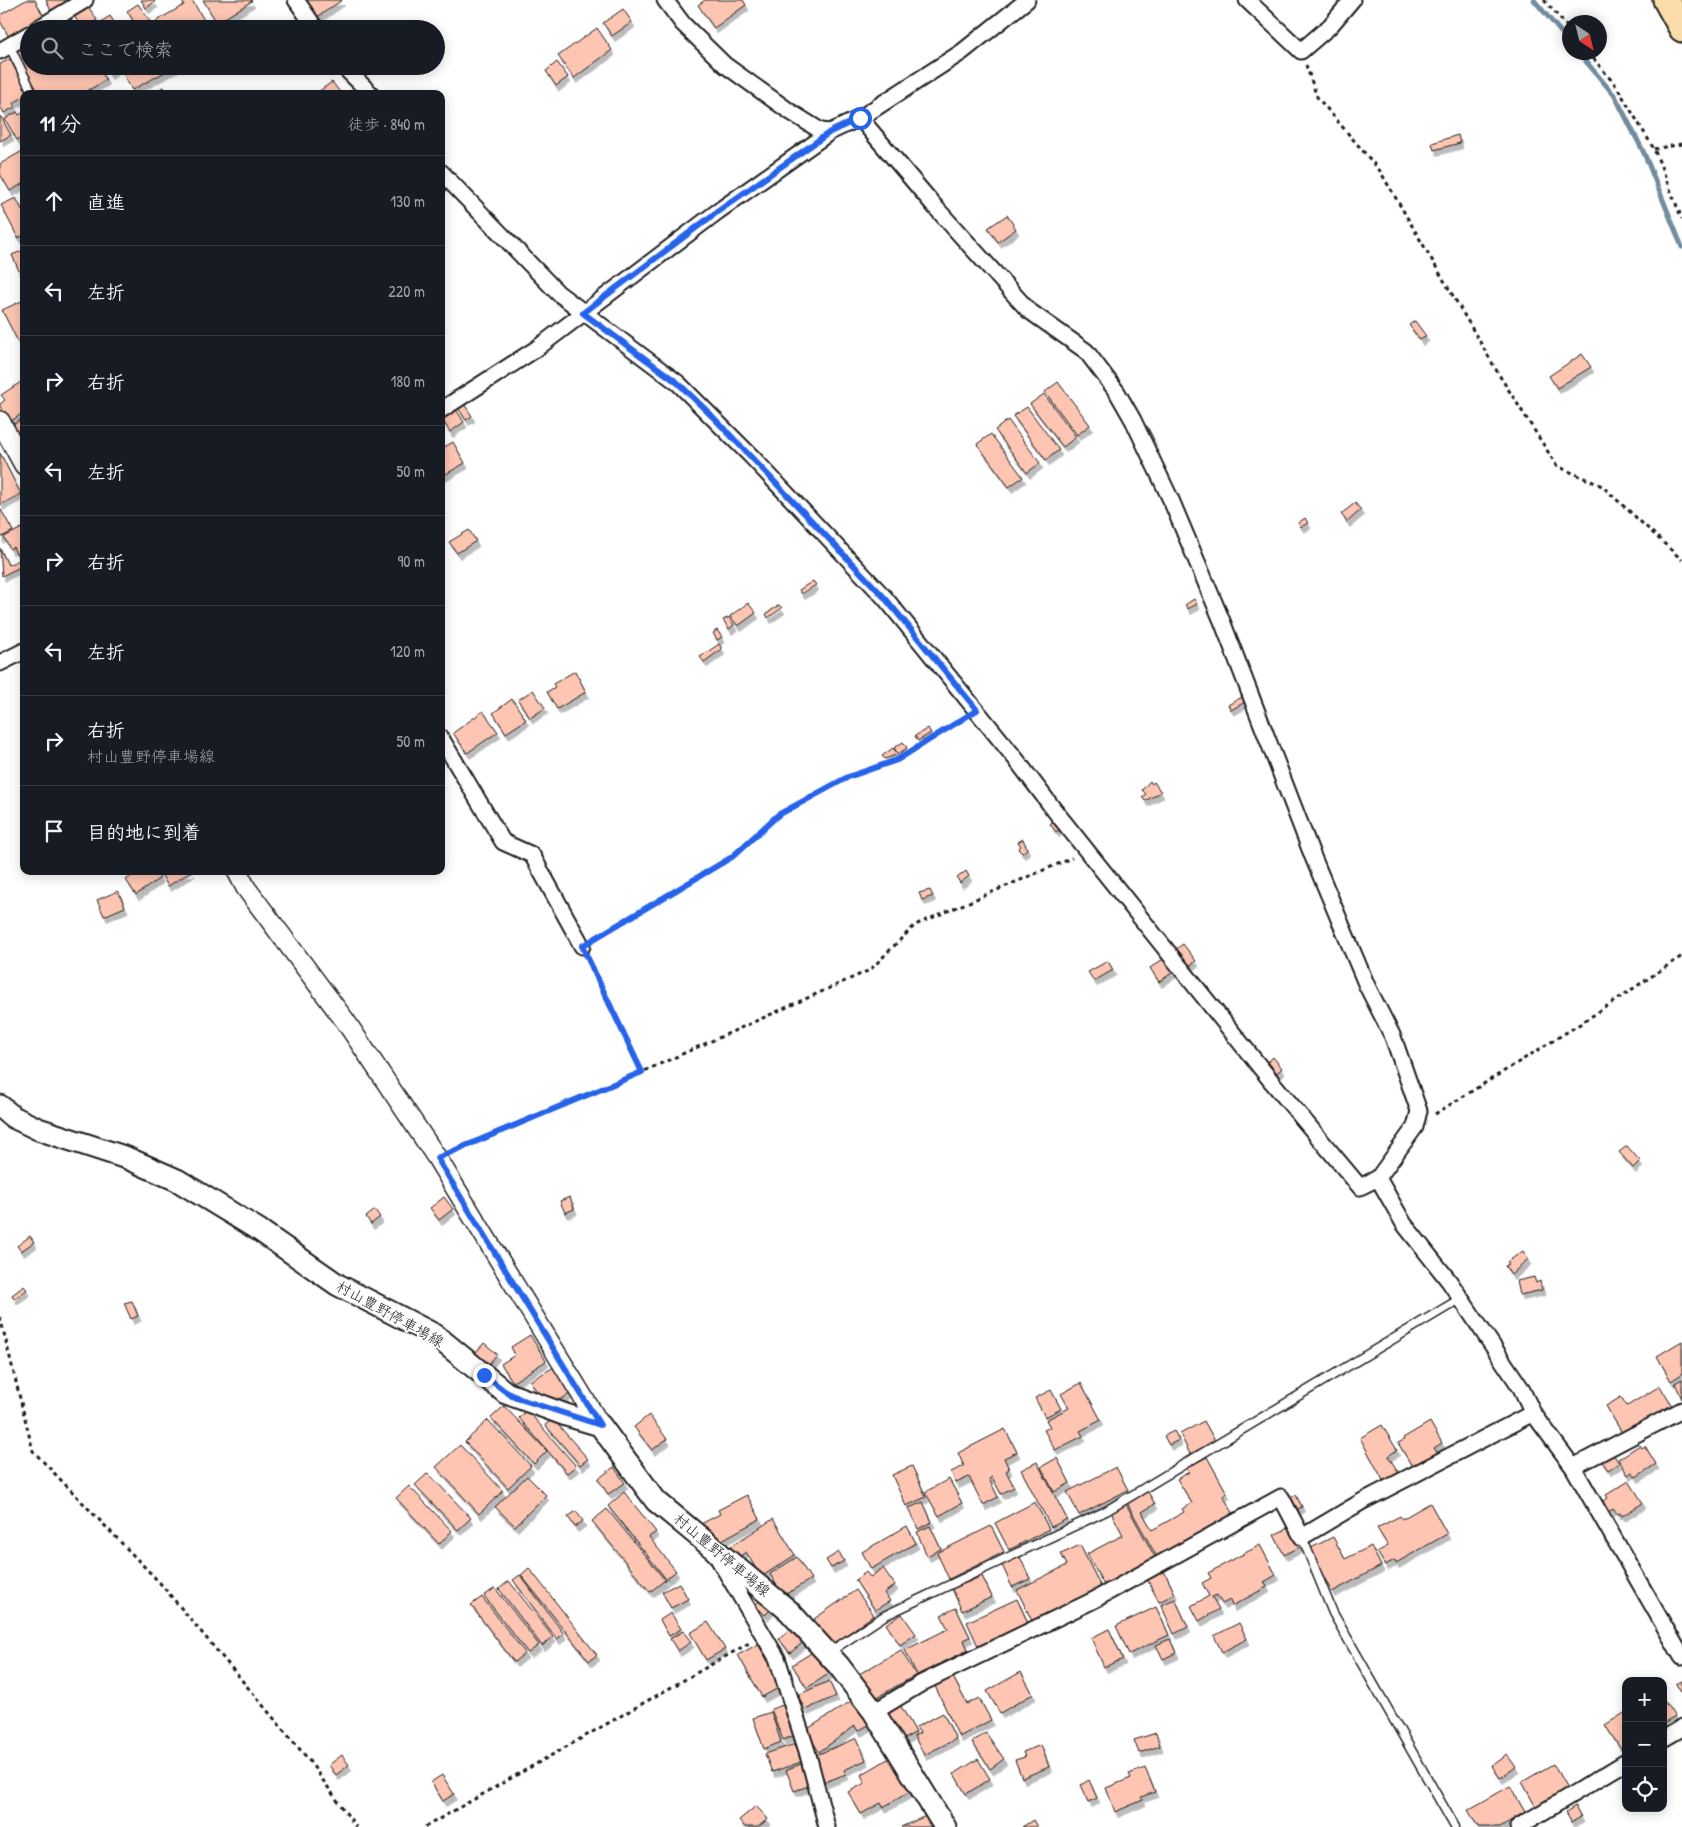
<!DOCTYPE html>
<html lang="ja">
<meta charset="utf-8">
<style>
:root{--surface:#171b24;--page:#242831;--text:#f1f3f6;--muted:#9ea1a6;--line:#363941}
body{margin:0;font-family:"Patrick Hand","Klee One",sans-serif;background:var(--page);color:var(--text)}
.controls{position:absolute;right:15px;bottom:15px;display:grid;overflow:hidden;border-radius:10px;box-shadow:0 2px 12px #0003}
.controls button{width:45px;height:45px;display:grid;place-items:center;padding:0;border:0;border-bottom:1px solid var(--line);background:var(--surface);color:var(--text);font:25px sans-serif}
.compass{position:absolute;left:1562px;top:15px;width:45px;height:45px;border-radius:50%;background:var(--surface);box-shadow:0 2px 12px #0003;rotate:145deg}
.stop{position:absolute;width:15px;height:15px;margin:-11px;border:4px solid #2563eb;border-radius:50%;background:#fff}
.stop.end{background:#2563eb;border-color:#fff;box-shadow:0 1px 5px #0008}
.list{margin:0;padding:0;list-style:none}
h2{display:flex;justify-content:space-between;align-items:center;height:65px;margin:0;padding:0 20px;font-size:21px}
h2 small{font-size:16px;font-weight:400;color:var(--muted)}
.list li{display:grid;grid-template-columns:32px 1fr auto;gap:15px;align-items:center;box-sizing:border-box;height:90px;padding:0 20px;border-top:1px solid var(--line)}
.list b{display:block;font-size:19px;white-space:nowrap}
.list p{margin:0;font-size:16px;white-space:nowrap;color:var(--muted)}
.list em{font-size:16px;font-style:normal;color:var(--muted)}
.icon{flex:none;width:28px;height:28px;fill:none;stroke:currentColor;stroke-width:2;stroke-linecap:round;stroke-linejoin:round}
.map{position:relative;flex:none;width:1682px;height:1827px;overflow:hidden}
.search{position:absolute;background:var(--surface);box-shadow:0 2px 12px #0003;left:20px;top:20px;width:425px;height:55px;display:flex;align-items:center;gap:12px;box-sizing:border-box;padding:0 18px;border-radius:28px;color:var(--muted);font-size:19px}
.panel{position:absolute;background:var(--surface);box-shadow:0 2px 12px #0003;left:20px;top:90px;width:425px;height:785px;border-radius:10px}
.map>svg:first-child{display:block}
.lines{fill:none;stroke-linecap:round;stroke-linejoin:round}
.stream{stroke:#728c9f;stroke-width:5}
.building{fill:#fec5b2;stroke:#1c1c1c;filter:url(#shadow)}
.service-casing{stroke:#1c1c1c;stroke-width:11}
.minor-casing{stroke:#1c1c1c;stroke-width:19}
.tertiary-casing{stroke:#1c1c1c;stroke-width:22}
.secondary-casing{stroke:#1c1c1c;stroke-width:25}
.trunk-casing{stroke:#1c1c1c;stroke-width:29}
.path{stroke:#1c1c1c;stroke-width:3;stroke-dasharray:4 4;stroke-linecap:butt}
.service{stroke:#fff;stroke-width:8}
.minor{stroke:#fff;stroke-width:15}
.tertiary{stroke:#fff;stroke-width:19}
.secondary{stroke:#fff;stroke-width:21}
.trunk{stroke:#faddab;stroke-width:25}
.route{stroke:#2563eb;stroke-width:6}
.labels{text-anchor:middle;stroke-width:4;stroke-linejoin:round;paint-order:stroke}
.street-label{font-size:15px;fill:#1c1c1c;stroke:#fff}
</style>
<div class="map">
<svg width="1682" height="1827" viewBox="0 0 1682 1827">
<defs>
<filter id="shadow"><feDropShadow dx="3" dy="5.5" stdDeviation="0" flood-color="#0004"/></filter>
</defs>
<rect width="100%" height="100%" fill="#fff"/>
<filter id="ink" filterUnits="userSpaceOnUse"><feTurbulence type="fractalNoise" baseFrequency=".02" numOctaves="2"/><feDisplacementMap in="SourceGraphic" scale="10" xChannelSelector="R" yChannelSelector="G"/><feConvolveMatrix kernelMatrix="1 2 1 2 8 2 1 2 1" color-interpolation-filters="sRGB"/></filter>
<g filter="url(#ink)">
<g class="lines">
<path class="stream" d="M1534,0L1570,43
M1578,52L1615,96L1644,153L1682,247"/>
</g>
<path class="building" d="M26,0H35L45,19L10,39L0,21V15Z
M46,0H70L71,2L51,11Z
M141,0H153L155,2L146,8Z
M181,0H192L204,20L189,29H161L156,21L184,5Z
M203,0H251L252,1L217,23Z
M304,0H342L316,18Z
M705,0H743L746,5L714,28L698,5Z
M138,4L150,21L138,28L127,11Z
M88,6L97,20L83,29L74,16Z
M623,9L632,22L612,36L603,23Z
M110,16L116,25L111,29H90Z
M70,17L77,29H49Z
M597,28L612,50L574,78L558,56Z
M29,40V66H98L106,80L82,94H39L13,49Z
M10,59L28,94H24V97L13,103L15,107L4,113L0,106V64Z
M557,62L568,77L556,86L546,71Z
M104,66H117L118,67L109,74Z
M119,66H176L132,90Z
M332,82L340,92L337,94H315Z
M163,87L168,94H151Z
M17,112L19,115L24,112V137L17,140L5,119Z
M0,115L11,135L0,141Z
M1458,135L1460,143L1434,150L1432,143Z
M24,150V183L10,191L0,174V164Z
M16,198L24,213V235L18,238L1,205Z
M1007,215L1016,229L998,242L988,228Z
M24,250V282L12,255Z
M24,300V354L2,310Z
M1415,321L1426,336L1420,340L1409,325Z
M1582,354L1591,367L1557,388L1549,376Z
M24,380V412L10,422L0,407V404L5,400L1,395Z
M1058,382L1090,425L1077,435L1045,392Z
M1044,394L1076,437L1063,447L1030,404Z
M464,404L472,416L466,420L458,408Z
M1027,407L1059,450L1046,460L1013,416Z
M455,408L464,422L450,432L441,418Z
M24,417V439L23,440L13,425Z
M1008,420L1040,463L1027,473L995,430Z
M1147,426L1154,440L1147,444L1140,430Z
M991,434L1023,477L1009,487L977,444Z
M453,442L465,463L441,477V449Z
M0,453L21,494L0,505Z
M1355,503L1361,510L1347,522L1341,514Z
M0,508L13,531L0,538Z
M1305,518L1308,523L1301,527L1298,523Z
M24,527V554L18,557L13,547L10,549L4,537Z
M469,530L476,541L457,553L449,542Z
M0,548L8,565L24,558V565L2,576Z
M813,581L816,585L802,594L799,590Z
M1194,599L1197,604L1188,609L1185,605Z
M748,603L756,613L738,626L730,616Z
M779,605L782,608L768,618L766,614Z
M729,617L734,625L729,629L723,620Z
M717,630L722,637L717,640L713,633Z
M719,644L722,649L704,662L700,657Z
M575,671L586,692L557,709L547,692L555,687L553,684Z
M533,690L545,708L530,718L518,700Z
M1242,697L1245,702L1231,710L1228,705Z
M512,699L526,720L506,733L493,713Z
M483,711L498,732L467,753L453,733Z
M928,728L931,733L918,741L915,736Z
M903,742L907,748L898,754L894,748Z
M893,748L898,754L885,759L882,756Z
M1150,781L1152,784L1154,782L1161,792L1145,801L1142,797L1146,794L1142,790Z
M1056,820L1062,828L1056,832L1050,824Z
M1023,839L1027,849L1022,853L1018,849L1021,846L1018,842Z
M138,871H156L160,878L136,895L126,880Z
M159,871H192L168,886Z
M966,871L969,876L960,883L957,878Z
M930,890L933,896L922,900L919,893Z
M118,891L125,907L104,916L97,900Z
M1183,944L1196,961L1185,969L1172,952Z
M1166,957L1176,970L1159,982L1150,968Z
M1108,961L1113,970L1094,981L1088,972Z
M1273,1057L1282,1068L1277,1073L1268,1062Z
M1627,1146L1640,1161L1633,1168L1619,1152Z
M444,1197L453,1209L439,1220L430,1208Z
M570,1197L574,1209L565,1213L560,1201Z
M375,1210L380,1217L371,1224L366,1217Z
M30,1236L34,1242L21,1251L17,1246Z
M1523,1251L1528,1259L1511,1275L1505,1266L1509,1264L1507,1262Z
M1534,1277L1536,1283L1540,1281L1542,1290L1520,1295L1517,1281Z
M24,1286L27,1290L14,1299L12,1295Z
M132,1301L138,1316L131,1319L124,1303Z
M530,1335L546,1361L513,1382L501,1364L515,1355L511,1347Z
M1682,1341V1374L1671,1381L1657,1356Z
M484,1343L497,1354L484,1370L470,1359Z
M554,1367L570,1394L559,1400L539,1395L530,1381Z
M1682,1379V1399L1675,1383Z
M1081,1383L1101,1420L1080,1431L1083,1436L1055,1450L1044,1430L1050,1427L1046,1420L1069,1408L1061,1394Z
M1660,1386L1672,1406L1624,1436L1606,1406L1621,1397L1627,1406Z
M1051,1390L1061,1409L1045,1417L1035,1398Z
M504,1406L547,1451L534,1464L491,1418Z
M527,1410L576,1466L567,1473L519,1418Z
M649,1415L667,1439L652,1450L634,1427Z
M553,1419L588,1459L580,1465L545,1425Z
M488,1420L531,1466L508,1488L465,1442Z
M1204,1421L1215,1441L1190,1454L1180,1434Z
M1430,1422L1442,1443L1434,1448L1439,1455L1416,1468L1414,1464L1412,1466L1398,1443L1404,1440L1403,1438Z
M1382,1425L1397,1450L1388,1456L1399,1473L1384,1482L1360,1438Z
M1005,1429L1017,1452L1004,1458L1009,1469L1006,1471L1014,1487L1001,1494L992,1477L989,1479L998,1497L983,1505L969,1477L956,1483L951,1472L964,1466L958,1453Z
M1174,1431L1179,1440L1169,1445L1164,1436Z
M460,1445L503,1491L479,1514L436,1467Z
M1640,1445L1642,1448L1645,1446L1656,1464L1636,1477L1632,1472L1628,1475L1618,1459Z
M1611,1451L1619,1463L1608,1470L1600,1459Z
M1207,1457L1227,1493L1223,1496L1235,1516L1224,1523L1222,1520L1157,1557L1126,1501L1147,1490L1155,1504L1142,1512L1152,1530L1184,1512L1182,1509L1192,1503L1177,1479L1189,1472L1186,1468Z
M1057,1458L1070,1483L1054,1492L1041,1467Z
M1037,1462L1067,1519L1051,1527L1021,1470Z
M912,1466L926,1497L906,1506L892,1475Z
M614,1467L625,1483L608,1494L598,1479Z
M1116,1467L1128,1490L1079,1515L1067,1492Z
M428,1473L471,1518L458,1530L415,1485Z
M527,1476L546,1495L515,1526L495,1507Z
M949,1479L962,1503L939,1516L925,1492Z
M1629,1481L1643,1503L1622,1516L1620,1513L1617,1514L1613,1509L1605,1514L1598,1504L1608,1498L1606,1495Z
M409,1486L452,1531L439,1544L396,1498Z
M624,1492L656,1532L649,1537L676,1571L666,1579L608,1506Z
M747,1495L760,1519L720,1541L701,1524L720,1514L718,1510Z
M1296,1495L1302,1507L1292,1512L1286,1499Z
M923,1502L932,1522L918,1529L909,1508Z
M1035,1502L1049,1529L1009,1550L995,1523Z
M1430,1503L1447,1534L1396,1563L1395,1560L1385,1565L1377,1552L1388,1546L1377,1528L1400,1516L1402,1519Z
M1126,1504L1155,1557L1104,1585L1087,1554L1123,1535L1111,1512Z
M607,1509L665,1580L650,1592L592,1521Z
M576,1511L583,1521L575,1527L568,1517Z
M773,1519L795,1555L761,1577L746,1552L739,1557L728,1548Z
M1294,1525L1304,1545L1284,1555L1274,1535Z
M907,1526L916,1543L871,1569L862,1552Z
M930,1526L941,1549L927,1556L917,1532Z
M991,1526L1004,1552L949,1579L937,1553Z
M1333,1537L1345,1559L1371,1546L1381,1566L1332,1592L1317,1564L1319,1563L1311,1548Z
M1080,1545L1101,1587L1032,1621L1017,1590L1067,1565L1061,1554Z
M1260,1545L1276,1575L1264,1582L1267,1587L1232,1606L1230,1600L1222,1604L1217,1595L1212,1597L1219,1609L1199,1621L1191,1606L1209,1596L1202,1583L1211,1578L1208,1573Z
M839,1552L844,1561L831,1568L826,1560Z
M797,1557L811,1579L783,1596L770,1574Z
M1020,1557L1030,1579L1012,1587L1002,1565Z
M529,1568L597,1655L589,1661L521,1575Z
M883,1568L895,1585L884,1593L890,1601L875,1610L855,1580L866,1572L870,1577Z
M1164,1571L1175,1594L1159,1602L1147,1579Z
M520,1575L564,1634L557,1639L513,1580Z
M982,1576L992,1597L962,1611L952,1589Z
M509,1581L553,1637L542,1646L499,1589Z
M679,1583L688,1599L671,1608L662,1592Z
M495,1588L539,1645L528,1653L484,1596Z
M856,1590L874,1615L832,1645L814,1619Z
M482,1597L525,1653L514,1662L471,1605Z
M761,1599L771,1609L765,1615L755,1605Z
M1017,1599L1028,1623L978,1646L967,1622Z
M1175,1599L1188,1627L1174,1634L1161,1605Z
M1156,1607L1169,1635L1129,1654L1116,1626Z
M956,1608L970,1637L964,1640L968,1650L917,1675L905,1650L948,1629L941,1615Z
M671,1613L681,1629L669,1636L660,1620Z
M902,1614L916,1634L900,1645L886,1624Z
M708,1622L725,1649L706,1660L690,1633Z
M1239,1623L1247,1639L1222,1652L1214,1636Z
M794,1626L806,1640L790,1653L779,1639Z
M1109,1629L1123,1659L1104,1667L1091,1638Z
M683,1631L691,1642L678,1651L670,1639Z
M1170,1639L1176,1653L1163,1659L1156,1645Z
M758,1644L782,1686L762,1697L738,1655Z
M816,1650L830,1673L807,1688L792,1665Z
M901,1650L916,1675L874,1699L859,1674Z
M1021,1672L1033,1694L1000,1713L987,1691Z
M952,1675L967,1704L979,1698L991,1720L959,1737L934,1684Z
M829,1681L836,1696L805,1710L798,1695Z
M1682,1681V1694L1676,1684Z
M856,1698L872,1723L858,1731L855,1726L819,1752L806,1730Z
M1663,1699L1675,1717L1663,1724Z
M899,1703L916,1732L901,1741L884,1711Z
M786,1704L798,1734L783,1740L771,1709Z
M771,1712L781,1742L764,1749L753,1718Z
M1626,1712V1748L1622,1751L1605,1725Z
M943,1713L956,1739L924,1755L914,1736L920,1733L916,1727Z
M986,1733L1004,1759L990,1769L972,1742Z
M1156,1733L1160,1746L1139,1753L1134,1740Z
M857,1738L866,1760L844,1770L846,1774L825,1782L814,1756Z
M795,1744L801,1762L772,1772L765,1754Z
M1041,1745L1049,1767L1022,1778L1015,1760L1025,1757L1023,1752Z
M342,1755L349,1765L336,1775L329,1765Z
M1507,1755L1516,1767L1500,1778L1492,1766Z
M893,1756L913,1790L883,1807L881,1803L861,1814L848,1792L865,1783L861,1775Z
M978,1759L990,1779L966,1794L954,1774Z
M801,1764L809,1786L794,1791L786,1770Z
M1553,1764L1568,1790L1536,1807L1522,1782Z
M1145,1768L1155,1792L1141,1797L1143,1800L1115,1812L1106,1788L1131,1778L1129,1774Z
M442,1775L454,1794L443,1801L431,1782Z
M1089,1780L1097,1798L1089,1802L1081,1785Z
M1510,1786L1525,1812L1500,1827H1478L1468,1810Z
M756,1806L768,1819L758,1827H745L739,1820Z
M1575,1806L1581,1817L1572,1822L1566,1812Z
M928,1815L934,1827H901Z
M1033,1820L1037,1827H1022Z"/>
<g class="lines">
<defs>
<path id="service" d="M9,45L33,94
M1302,1537L1333,1613L1455,1827
M828,1653L884,1616L1106,1511L1460,1299"/>
<path id="minor" d="M296,0L316,29
M665,0L683,24L725,65L789,111L821,131L830,132
M1247,0L1301,51L1330,26L1352,0
M37,29L85,0
M0,51L29,34
M343,66L371,94
M441,172L558,293L678,383L751,456L885,598L1015,758L1055,811L1272,1082L1360,1187L1378,1178L1415,1127L1419,1111L1393,1037L1367,986L1313,857L1222,621L1171,500L1133,420L1117,392L1086,351L1028,310L937,209L860,118
M441,410L536,349L717,212L830,132L860,118L962,52L1027,0
M0,663L24,651
M441,738L503,842L532,855L582,946
M1378,1178L1404,1224L1449,1281L1521,1388L1533,1413L1573,1467L1682,1657
M1573,1467L1682,1410
M716,1555L777,1658L807,1751L827,1827
M874,1712L922,1683L1094,1600L1281,1497L1302,1537L1361,1502L1533,1413
M1663,1739L1682,1728
M1518,1827L1626,1762"/>
<path id="tertiary" d="M0,421L24,465
M237,871L246,888L346,1022L437,1158L600,1425"/>
<path id="secondary" d="M0,1106L13,1117L38,1129L127,1158L177,1180L259,1230L338,1285L435,1335L506,1393L566,1415L600,1425L656,1501L789,1611L839,1666L874,1712L945,1827"/>
<path id="trunk" d="M1666,0L1682,29"/>
</defs>
<use href="#service" class="service-casing"/>
<use href="#minor" class="minor-casing"/>
<use href="#tertiary" class="tertiary-casing"/>
<use href="#secondary" class="secondary-casing"/>
<use href="#trunk" class="trunk-casing"/>
<path class="path" d="M1544,0L1570,30
M1588,52L1617,87L1654,149L1682,219
M1306,65L1317,97L1380,171L1501,378L1557,466L1602,486L1682,560
M1654,149L1682,144
M596,938L732,857L778,815L848,777L897,760L964,718
M588,960L642,1072
M1435,1114L1580,1024L1682,956
M453,1151L642,1072L870,970L915,925L1072,858
M0,1317L33,1451L160,1583L308,1759L356,1827
M425,1827L751,1642"/>
<use href="#service" class="service"/>
<use href="#minor" class="minor"/>
<use href="#tertiary" class="tertiary"/>
<use href="#secondary" class="secondary"/>
<use href="#trunk" class="trunk"/>
</g>
</g>
<g class="lines" filter="url(#ink)">
<path class="route" d="M484,1375L506,1392L520,1399L600,1425L437,1158L642,1072L582,946L732,857L778,815L848,777L897,760L977,710L885,598L713,417L678,383L583,313L717,212L830,132L860,118"/>
</g>
<g class="labels">
<g class="street-label">
<text transform="translate(390 1314) rotate(29)" y="5">村山豊野停車場線</text>
<text transform="translate(722 1555) rotate(40)" y="5">村山豊野停車場線</text>
</g>
</g>
</svg>
<div class="controls">
<button>+</button>
<button>−</button>
<button><svg class="icon" aria-label="locate" viewBox="0 0 24 24"><circle cx="12" cy="12" r="6"/><path d="M12 2v4M12 18v4M2 12h4M18 12h4"/></svg></button>
</div>
<svg class="compass" viewBox="-18 -18 36 36"><path d="M0-13l5 13h-10z" fill="#e53935"/><path d="M0 13l5-13h-10z" fill="#9ea1a6"/></svg>
<div class="stop" style="left:860px;top:118px"></div>
<div class="stop end" style="left:484px;top:1375px"></div>
<div class="search"><svg class="icon" aria-label="search" viewBox="0 0 24 24"><circle cx="10" cy="10" r="6"/><path d="M15 15l6 6"/></svg>ここで検索</div>
<section class="panel">
<h2>11 分<small>徒歩 · 840 m</small></h2>
<ul class="list">
<li><svg class="icon" aria-label="ahead" viewBox="0 0 24 24"><path d="M12 20V5M6 11l6-6 6 6"/></svg><div><b>直進</b></div><em>130 m</em></li>
<li><svg class="icon" aria-label="left" viewBox="0 0 24 24"><path d="M17 20v-9H6M10 6l-5 5 5 5"/></svg><div><b>左折</b></div><em>220 m</em></li>
<li><svg class="icon" aria-label="right" viewBox="0 0 24 24"><path d="M7 20v-9h11M14 6l5 5-5 5"/></svg><div><b>右折</b></div><em>180 m</em></li>
<li><svg class="icon" aria-label="left" viewBox="0 0 24 24"><path d="M17 20v-9H6M10 6l-5 5 5 5"/></svg><div><b>左折</b></div><em>50 m</em></li>
<li><svg class="icon" aria-label="right" viewBox="0 0 24 24"><path d="M7 20v-9h11M14 6l5 5-5 5"/></svg><div><b>右折</b></div><em>90 m</em></li>
<li><svg class="icon" aria-label="left" viewBox="0 0 24 24"><path d="M17 20v-9H6M10 6l-5 5 5 5"/></svg><div><b>左折</b></div><em>120 m</em></li>
<li><svg class="icon" aria-label="right" viewBox="0 0 24 24"><path d="M7 20v-9h11M14 6l5 5-5 5"/></svg><div><b>右折</b><p>村山豊野停車場線</p></div><em>50 m</em></li>
<li><svg class="icon" aria-label="arrive" viewBox="0 0 24 24"><path d="M6 21V4h12l-3 4 3 4H6"/></svg><div><b>目的地に到着</b></div></li>
</ul>
</section>
</div>
